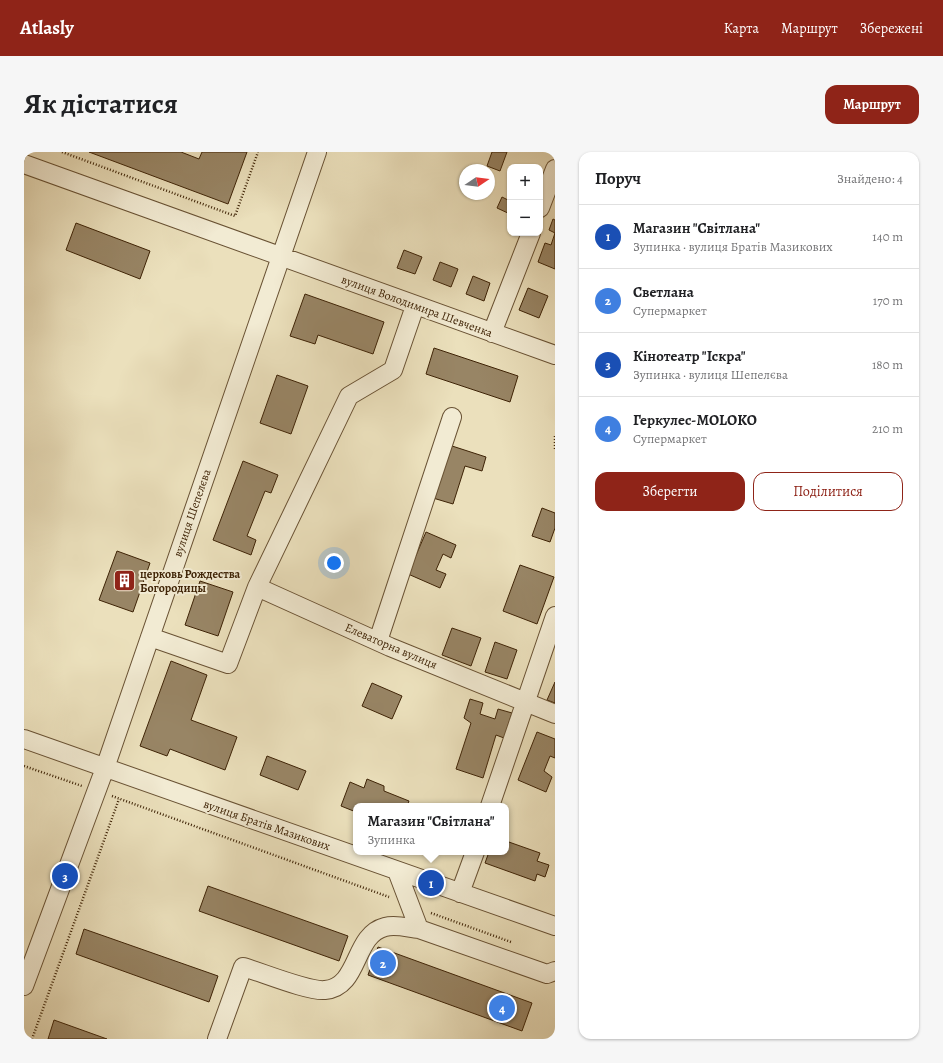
<!DOCTYPE html>
<html lang="uk">
<meta charset="utf-8">
<style>
:root{--surface:#fff;--page:#f6f6f6;--text:#202124;--muted:#757577;--line:#e0e0e0;--accent:#8f2418}
body{margin:0;font-family:Alegreya,serif;background:var(--page);color:var(--text)}
.controls{position:absolute;right:12px;top:12px;display:grid;overflow:hidden;border-radius:8px;box-shadow:0 1px 3px #0004}
.controls button{width:36px;height:36px;display:grid;place-items:center;padding:0;border:0;border-bottom:1px solid var(--line);background:var(--surface);color:var(--text);font:20px sans-serif}
.compass{position:absolute;left:435px;top:12px;width:36px;height:36px;border-radius:50%;background:var(--surface);box-shadow:0 1px 3px #0004;rotate:77deg}
.you{position:absolute;left:310px;top:411px;width:14px;height:14px;margin:-10px;border:3px solid #fff;border-radius:50%;background:#1a73e8;box-shadow:0 0 0 6px #1a73e833}
.badge{display:grid;place-items:center;width:26px;height:26px;border-radius:50%;background:var(--accent);color:#fff;font-size:13px;font-weight:700}
.pin{position:absolute;translate:-50% -50%;border:2px solid #fff;box-shadow:0 1px 4px #0006}
.popup{position:absolute;left:329px;top:651px;width:156px;height:52px;box-sizing:border-box;display:grid;place-content:center;border-radius:8px;background:var(--surface);filter:drop-shadow(0 1px 3px #0005);font-size:13px;white-space:nowrap;color:var(--muted)}
.popup b{font-size:15px;color:var(--text)}
.popup::after{content:'';position:absolute;left:50%;top:100%;margin-left:-8px;border:8px solid transparent;border-top-color:var(--surface)}
.list{margin:0;padding:0;list-style:none}
h2{display:flex;justify-content:space-between;align-items:center;height:52px;margin:0;padding:0 16px;font-size:17px}
h2 small{font-size:13px;font-weight:400;color:var(--muted)}
.list li{display:grid;grid-template-columns:26px 1fr auto;gap:12px;align-items:center;box-sizing:border-box;height:64px;padding:0 16px;border-top:1px solid var(--line)}
.list b{display:block;font-size:15px;white-space:nowrap}
.list p{margin:0;font-size:13px;white-space:nowrap;color:var(--muted)}
.list em{font-size:13px;font-style:normal;color:var(--muted)}
.actions{display:flex;gap:8px;padding:12px 16px}
.actions a{flex:1;padding:9px 0;border:1px solid var(--accent);border-radius:12px;text-align:center;font-size:14px;color:var(--accent)}
.actions .main{background:var(--accent);color:#fff}
.map{position:relative;flex:none;width:531px;height:887px;overflow:hidden;border-radius:12px}
header{display:flex;align-items:center;gap:24px;box-sizing:border-box;height:56px;padding:0 20px;background:var(--accent);color:#fff}
header strong{font-size:19px}
nav{display:flex;gap:22px;margin-inline-start:auto;font-size:14px}
.intro{display:flex;align-items:center;justify-content:space-between;box-sizing:border-box;height:96px;padding:0 24px}
h1{margin:0;font-size:28px}
.button{padding:10px 18px;border-radius:12px;background:var(--accent);color:#fff;font-size:14px;font-weight:700}
main{display:flex;gap:24px;padding:0 24px}
aside{flex:1;background:var(--surface);border-radius:12px;box-shadow:0 1px 3px #0004}
.map>svg:first-child{display:block}
.building{fill:#988565;stroke:#3e2306}
.lines{fill:none;stroke-linecap:round;stroke-linejoin:round}
.minor-casing{stroke:#695234;stroke-width:20}
.path{stroke:#3e2306;stroke-width:2.5;stroke-dasharray:1 2;stroke-linecap:butt}
.minor{stroke:#f2ebd3;stroke-width:18}
.labels{text-anchor:middle;stroke-width:4;stroke-linejoin:round;paint-order:stroke}
.street-label{font-size:12px;fill:#3e2306;stroke:#f2ebd3}
.poi-label{font-size:12px;font-weight:bold;fill:#3e2306;stroke:#f2ebd3;text-anchor:start}
</style>
<header>
<strong>Atlasly</strong>
<nav><a>Карта</a><a>Маршрут</a><a>Збережені</a></nav>
</header>
<div class="intro"><h1>Як дістатися</h1><a class="button">Маршрут</a></div>
<main>
<div class="map">
<svg width="531" height="887" viewBox="0 0 531 887">
<rect width="100%" height="100%" fill="#ebe0bc"/>
<filter id="stains"><feTurbulence type="fractalNoise" baseFrequency=".005" numOctaves="4"/><feColorMatrix values="0 0 0 0 .2 0 0 0 0 .09 0 0 0 0 .02 0 0 0 .5 -.17"/></filter>
<radialGradient id="worn" r=".72"><stop offset=".6" stop-color="#630" stop-opacity="0"/><stop offset="1" stop-color="#630" stop-opacity=".3"/></radialGradient>
<path class="building" d="M65,0H157L175,7L178,0H223L204,52Z
M468,0H483L476,19L463,14Z
M478,45L486,49V62L473,56Z
M529,67L531,68V81L525,78Z
M52,71L126,99L116,127L42,98Z
M531,81V117L514,110L521,91L527,93Z
M380,98L398,105L391,122L373,116Z
M416,110L434,117L427,135L409,128Z
M449,124L466,131L460,149L442,142Z
M504,136L524,144L515,166L495,158Z
M281,142L360,170L349,202L294,183L291,192L266,184Z
M410,196L494,224L486,250L402,222Z
M253,223L284,234L267,282L236,271Z
M425,293L462,305L458,319L441,314L429,352L409,346Z
M219,309L254,323L247,341L241,339L223,384L232,388L227,403L189,388Z
M518,356L531,361V376L526,390L508,384Z
M402,380L432,393L427,406L419,402L412,418L422,422L416,436L384,422Z
M93,399L126,411L109,460L75,448Z
M496,413L530,425L513,472L479,459Z
M176,429L209,440L194,484L161,473Z
M428,476L457,486L447,514L418,503Z
M471,490L493,498L483,527L461,520Z
M147,509L183,523L167,568L213,585L201,618L146,597L143,604L116,594Z
M531,530V551L523,548Z
M348,531L378,544L368,567L338,554Z
M446,547L459,551L456,562L471,567L474,557L488,561L480,586L472,583L459,626L432,617L447,571L440,566Z
M513,580L531,587V606L526,604L520,619L528,625L522,640L494,628Z
M243,604L282,619L274,638L236,623Z
M343,627L360,634V639L385,649L383,654H332V660L317,654L326,630L340,636Z
M482,689L516,701L513,709L525,713L521,725L513,722L511,729L461,711L465,700H482Z
M184,734L324,784L315,809L175,759Z
M60,777L194,824L185,850L52,802Z
M354,795L508,851L498,879L344,823Z
M30,868L83,887H24Z"/>
<g class="lines">
<defs>
<path id="minor" d="M0,12L531,203
M516,56L531,17
M468,181L507,81
M233,435L366,495L531,562
M126,485L204,512L233,435L325,244L369,218L391,154
M354,489L428,265
M0,587L531,774
M466,654L531,464
M373,719L395,777
M436,741L451,700
M0,834L81,616L293,0
M193,887L219,815C237,820 285,840 301,838C336,835 329,783 361,775C372,772 384,776 395,777L523,822L531,819"/>
</defs>
<use href="#minor" class="minor-casing"/>
<path class="path" d="M38,0L211,64L234,0
M531,284V299
M0,614L58,634
M88,644L365,745
M407,761L487,790
M8,887L95,647"/>
<use href="#minor" class="minor"/>
</g>
<defs>
<symbol id="building-square" viewBox="-11 -11 22 22"><rect x="-9" y="-9" width="18" height="18" rx="4" fill="#8f2418" stroke="#f2ebd3"/><path d="M-4-6H4V6H1V3H-1V6H-4ZM-2.5-4.3h1.7v1.8h-1.7ZM.8-4.3h1.7v1.8H.8ZM-2.5-1h1.7V.8h-1.7ZM.8-1h1.7V.8H.8Z" fill="#fff"/></symbol>
</defs>
<g fill-rule="evenodd">
<use href="#building-square" x="88" y="416" width="25" height="25"/>
</g>
<g class="labels">
<g class="street-label">
<text transform="translate(393 154) rotate(20)" y="4">вулиця Володимира Шевченка</text>
<text transform="translate(168 361) rotate(-71)" y="4">вулиця Шепелєва</text>
<text transform="translate(367 494) rotate(23)" y="4">Елеваторна вулиця</text>
<text transform="translate(243 673) rotate(19)" y="4">вулиця Братів Мазикових</text>
</g>
<g class="poi-label">
<text x="116" y="426">церковь Рождества<tspan x="116" dy="14">Богородицы</tspan></text>
</g>
</g>
<rect width="100%" height="100%" filter="url(#stains)"/>
<rect width="100%" height="100%" fill="url(#worn)"/>
</svg>
<div class="controls">
<button>+</button>
<button>−</button>
</div>
<svg class="compass" viewBox="-18 -18 36 36"><path d="M0-13l5 13h-10z" fill="#e53935"/><path d="M0 13l5-13h-10z" fill="#757577"/></svg>
<div class="you"></div>
<div class="pin badge" style="left:407px;top:731px;background:#1a4fb4">1</div>
<div class="popup"><b>Магазин &quot;Світлана&quot;</b>Зупинка</div>
<div class="pin badge" style="left:359px;top:811px;background:#3f7fe0">2</div>
<div class="pin badge" style="left:41px;top:724px;background:#1a4fb4">3</div>
<div class="pin badge" style="left:478px;top:856px;background:#3f7fe0">4</div>
</div>
<aside>
<h2>Поруч<small>Знайдено: 4</small></h2>
<ul class="list">
<li><span class="badge" style="background:#1a4fb4">1</span><div><b>Магазин &quot;Світлана&quot;</b><p>Зупинка · вулиця Братів Мазикових</p></div><em>140 m</em></li>
<li><span class="badge" style="background:#3f7fe0">2</span><div><b>Светлана</b><p>Супермаркет</p></div><em>170 m</em></li>
<li><span class="badge" style="background:#1a4fb4">3</span><div><b>Кінотеатр &quot;Іскра&quot;</b><p>Зупинка · вулиця Шепелєва</p></div><em>180 m</em></li>
<li><span class="badge" style="background:#3f7fe0">4</span><div><b>Геркулес-MOLOKO</b><p>Супермаркет</p></div><em>210 m</em></li>
</ul>
<div class="actions"><a class="main">Зберегти</a><a>Поділитися</a></div>
</aside>
</main>
